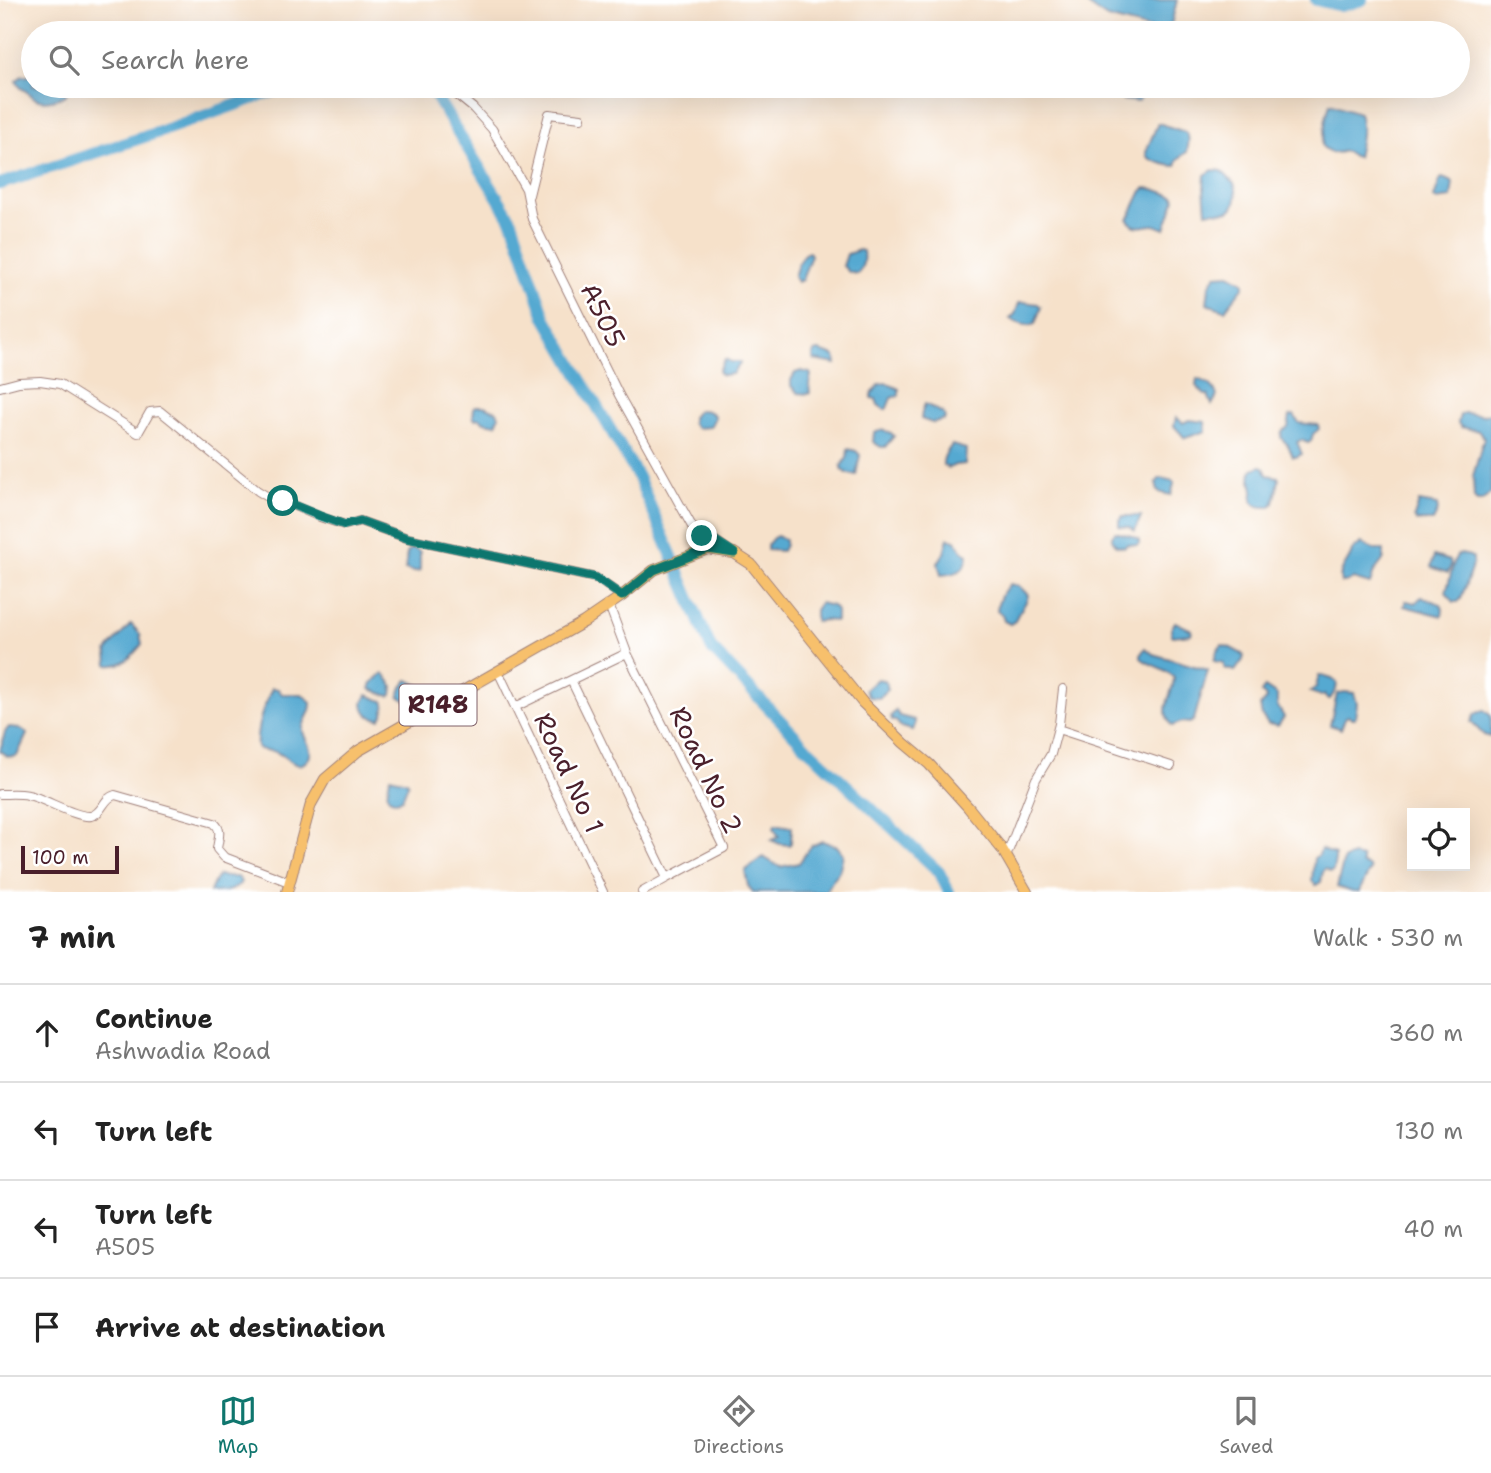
<!DOCTYPE html>
<meta charset="utf-8">
<style>
:root{--surface:#fff;--page:#f2f2f2;--text:#222;--muted:#767676;--line:#e0e0e0;--accent:#0f766e}
body{margin:0;font-family:"Shantell Sans",sans-serif;background:var(--page);color:var(--text)}
.controls{position:absolute;right:21px;bottom:21px;display:grid;overflow:hidden;border-radius:0px;box-shadow:0 7px 28px #0002}
.controls button{width:63px;height:63px;display:grid;place-items:center;padding:0;border:0;border-bottom:2px solid var(--line);background:var(--surface);color:var(--text);font:35px sans-serif}
.scale{position:absolute;left:21px;bottom:18px;width:98px;box-sizing:border-box;padding-left:7px;border:4px solid #4a1f2b;border-top:0;font-size:19px;line-height:24px;white-space:nowrap;color:#4a1f2b;-webkit-text-stroke:5px #fff;paint-order:stroke}
.stop{position:absolute;width:21px;height:21px;margin:-16px;border:5px solid #0f766e;border-radius:50%;background:#fff}
.stop.end{background:#0f766e;border-color:#fff;box-shadow:0 2px 7px #0008}
.list{margin:0;padding:0;list-style:none}
h2{display:flex;justify-content:space-between;align-items:center;height:91px;margin:0;padding:0 28px;font-size:30px}
h2 small{font-size:23px;font-weight:400;color:var(--muted)}
.list li{display:grid;grid-template-columns:46px 1fr auto;gap:21px;align-items:center;box-sizing:border-box;height:98px;padding:0 28px;border-top:2px solid var(--line)}
.list b{display:block;font-size:26px;white-space:nowrap}
.list p{margin:0;font-size:23px;white-space:nowrap;color:var(--muted)}
.list em{font-size:23px;font-style:normal;color:var(--muted)}
.icon{flex:none;width:38px;height:38px;fill:none;stroke:currentColor;stroke-width:2;stroke-linecap:round;stroke-linejoin:round}
.map{position:relative;flex:none;width:1491px;height:892px;overflow:hidden}
.search{position:absolute;background:var(--surface);box-shadow:0 7px 28px #0002;left:21px;right:21px;top:21px;height:77px;display:flex;align-items:center;gap:18px;box-sizing:border-box;padding:0 24px;border-radius:38px;color:var(--muted);font-size:26px}
.sheet{height:483px;background:var(--surface)}
nav{display:flex;justify-content:space-around;align-items:center;box-sizing:border-box;height:98px;border-top:2px solid var(--line);background:var(--surface);font-size:19px;color:var(--muted)}
nav a{display:grid;justify-items:center;gap:4px}
nav .on{color:var(--accent)}
.map>svg:first-child{display:block}
.water{fill:#55a9d1;stroke:#50647e;stroke-width:2}
.lines{fill:none;stroke-linecap:round;stroke-linejoin:round}
.river{stroke:#55a9d1;stroke-width:12}
.minor-casing{stroke:#a0807a;stroke-width:10}
.major-casing{stroke:#a0807a;stroke-width:12}
.minor{stroke:#fff;stroke-width:8}
.major{stroke:#f7c06c;stroke-width:10}
.route{stroke:#0f766e;stroke-width:9}
.labels{text-anchor:middle;stroke-width:5;stroke-linejoin:round;paint-order:stroke}
.shield{fill:#fff;stroke:#80626b;stroke-width:2}
.shield-label{font-size:24px;font-weight:bold;fill:#4a1f2b}
.street-label{font-size:26px;fill:#4a1f2b;stroke:#fff}
</style>
<div class="map">
<svg width="1491" height="892" viewBox="0 0 1491 892">
<rect width="100%" height="100%" fill="#fff"/>
<filter id="ink" filterUnits="userSpaceOnUse"><feTurbulence type="fractalNoise" baseFrequency=".0143" numOctaves="2"/><feDisplacementMap in="SourceGraphic" scale="14" xChannelSelector="R" yChannelSelector="G"/><feConvolveMatrix kernelMatrix="1 2 1 2 8 2 1 2 1" color-interpolation-filters="sRGB"/></filter>
<filter id="wash" filterUnits="userSpaceOnUse"><feTurbulence type="fractalNoise" baseFrequency=".00686" numOctaves="4" result="noise"/><feDisplacementMap in="SourceGraphic" scale="28" xChannelSelector="R" yChannelSelector="G"/><feGaussianBlur stdDeviation="1.57" result="paint"/><feColorMatrix in="noise" values="0 0 0 0 0 0 0 0 0 0 0 0 0 0 0 0 0 1.4 0 .05"/><feComposite in="paint" operator="in"/></filter>
<g filter="url(#wash)">
<rect width="100%" height="100%" fill="#f6e1ca"/>
<path class="water" d="M1080,0H1177L1169,33H1166L1107,18Z
M22,76H33V86H60L67,91L66,95C58,99 44,103 36,99C30,95 28,91 21,88L16,81Z
M1125,87L1137,91L1141,93V98L1138,102L1122,100Z
M1330,103L1359,113C1364,128 1360,142 1357,157L1353,156L1345,151C1335,154 1330,154 1322,146L1326,118Z
M1158,123L1185,132C1191,137 1188,145 1187,152L1178,159L1176,166C1170,166 1148,161 1146,155C1146,153 1146,151 1147,149Z
M1213,170L1222,171C1225,175 1231,180 1234,184C1238,191 1237,207 1229,211C1224,213 1213,210 1206,212L1204,188L1205,175Z
M1442,178L1453,182L1451,198L1436,200L1434,198L1440,180Z
M1146,188C1157,189 1164,193 1174,196L1175,200L1165,229C1162,228 1156,225 1154,225C1143,225 1136,231 1128,220L1142,191Z
M859,250L863,251C864,259 863,269 857,274L849,272L843,266L847,254Z
M809,252L811,255L802,280L797,282L794,277C797,268 799,254 809,252Z
M1229,274L1244,282V286L1225,310L1207,304L1209,286L1216,275Z
M1024,302L1038,304L1041,307L1035,324C1027,328 1017,323 1010,319L1015,314L1019,303Z
M819,351L835,356L836,364L814,360L813,357L814,352Z
M725,359L731,362H740V364L732,374L723,375L719,373V370Z
M801,371L810,373L811,375L809,384L810,393L808,394L798,393L791,386V380L795,373Z
M1197,379C1207,382 1214,385 1217,396L1212,405L1208,395H1205L1196,386Z
M886,383L899,389V395L891,398L887,408L885,410L878,405L876,399L871,398V395L880,384Z
M925,404L943,413L945,418L944,420L932,423L921,419L922,412Z
M476,406H484L497,411L499,417L496,424L484,422L480,418L475,419L473,417L474,408Z
M698,410C706,410 711,411 715,417L710,427L696,428L692,423V417Z
M1464,413L1485,415L1491,413V493L1482,501H1477L1474,498L1473,476L1484,438L1479,431L1461,427L1458,423L1460,415Z
M1294,415L1299,423L1318,425L1319,429L1313,434L1311,441L1308,443L1301,440L1297,442L1302,454L1296,457H1293L1288,445L1281,438L1282,431L1288,427L1290,416Z
M1176,417L1183,423L1189,420L1205,422L1206,431L1185,438L1174,426Z
M880,430L891,433L894,436L885,447H881L873,442L874,432Z
M952,445L966,449L965,464L955,465L949,468L943,465C942,458 947,451 952,445Z
M848,449L856,451L860,455L856,475L848,474L842,470L841,466L847,458Z
M1261,466L1264,467L1267,475L1278,477L1279,480L1274,503L1270,507C1262,507 1257,508 1252,501C1252,498 1253,495 1253,492C1253,482 1247,478 1253,469Z
M1160,478L1174,481V484L1171,495L1158,492L1156,483Z
M1419,502L1437,505L1438,511L1433,521H1416L1414,517Z
M1123,516H1141L1135,531L1129,527L1119,526V520Z
M1115,532L1132,536L1139,540V543L1137,545L1128,544L1124,547L1116,545L1112,539V536Z
M777,536L785,540V545L782,551L767,550V545L773,538Z
M948,538L956,540L960,548L968,555C966,572 956,574 941,575L938,563L944,553Z
M1361,543L1375,550H1384V559L1374,572L1370,584L1353,579L1345,583H1341C1337,570 1350,562 1352,551Z
M413,548L420,552V569L419,571L414,572L405,569C408,562 403,551 413,548Z
M1461,554L1470,556L1473,558V563L1461,599L1458,602H1454L1446,592L1455,559L1457,555Z
M1434,556L1450,561L1451,566L1448,573L1431,567Z
M1010,584L1019,586L1028,595C1027,606 1019,608 1015,621L1010,624L1004,621L1002,615L997,610C998,599 1002,592 1010,584Z
M1421,597L1441,604L1443,609L1442,616L1404,606L1406,601L1416,603Z
M820,603L832,606L836,610V621L823,620L817,622L815,621V610Z
M1175,622L1192,630L1191,634L1173,636L1171,634V629Z
M131,624L140,634L142,644C133,655 124,667 108,665L107,652L109,648Z
M1222,645L1229,647L1244,655L1243,660L1235,671L1224,668V663L1214,661L1217,651Z
M1145,648L1153,654L1208,670L1194,720L1190,723L1182,722L1172,726C1158,709 1173,696 1174,678C1166,667 1151,667 1141,658V654Z
M383,674L386,676L393,686L392,695L389,696L370,689L372,683Z
M1319,675L1332,679L1337,683L1336,690L1330,699L1326,698L1325,694L1321,696L1310,692L1316,687Z
M877,679L883,680L887,684V689L880,698L869,697L865,690Z
M408,680L425,688L430,696C428,703 421,705 415,706L399,696L402,687Z
M1265,687L1277,695V705L1284,717L1278,726L1268,724L1262,716L1260,706L1266,699L1265,696L1261,693Z
M272,688L278,689L282,694H302L311,702C312,713 304,719 303,728C302,736 309,742 310,750C311,753 310,758 307,760C298,772 287,757 278,753C271,749 264,752 257,748C255,728 264,706 272,688Z
M1344,692L1354,693L1357,703L1355,718H1351L1348,716L1345,718L1341,729L1330,725L1337,694Z
M367,695L383,701C386,706 384,715 380,719C370,717 364,714 363,703Z
M896,710L899,716L915,720V725L913,730L901,727L896,721H892L891,716Z
M1484,710L1491,716V737L1484,735L1471,722L1475,714Z
M9,727C15,727 23,728 27,734L17,756C9,758 6,756 0,751L5,732Z
M390,777L407,781L408,784L402,799L396,801L389,798L387,794Z
M775,824L792,827L791,843L790,845L780,844L771,840L779,837L774,828Z
M822,841L837,846L843,854L840,869L825,892H753L748,886L745,871L763,857L780,867L799,863L811,846Z
M1321,849L1335,855V860L1333,871L1330,872L1325,869L1323,871L1321,882L1316,885L1312,881L1314,858L1319,855Z
M1353,856L1362,858V864L1369,867L1370,870L1359,892H1353L1337,887L1344,859Z
M219,875L225,877H238L241,882C235,892 222,892 210,892C212,887 215,878 219,875Z"/>
<g class="lines">
<path class="river" d="M1316,0L1341,6L1362,0
M402,86L432,90L512,221L545,317L638,477L711,648L804,745L939,872L949,892
M0,184L150,135L289,86"/>
</g>
</g>
<g filter="url(#ink)">
<g class="lines">
<defs>
<path id="minor" d="M446,86L473,108L492,129L526,189L532,219L619,395L694,530L702,536L714,540L732,552
M529,195L549,114L581,118
M0,387L19,382L40,381L60,384L138,433L150,412L160,411L258,491L268,497L283,501L320,517L345,525L360,521L407,538L596,578L622,596
M609,605L627,653L724,848L667,878
M498,671L603,892
M571,680L667,878L642,892
M515,707L627,653
M1058,729L1171,766
M0,794C9,794 19,793 28,795C44,798 76,818 91,816C103,813 103,798 115,795L214,823C223,830 218,839 217,849L224,857L289,882
M1006,857L1036,779L1051,754L1059,724L1063,689"/>
<path id="major" d="M287,892L311,804L325,779L358,751L584,622L622,596L654,570L708,549L734,553L751,564L863,703L904,743L929,764L968,807L1002,849L1027,892"/>
</defs>
<use href="#minor" class="minor-casing"/>
<use href="#major" class="major-casing"/>
<use href="#minor" class="minor"/>
<use href="#major" class="major"/>
</g>
</g>
<g class="lines" filter="url(#ink)">
<path class="route" d="M283,501L320,516L345,525L360,521L407,538L596,578L622,596L654,570L708,549L734,553L714,540L702,536"/>
</g>
<g class="labels">
<rect class="shield" x="399.5" y="684.5" width="77" height="41" rx="5"/>
<g class="shield-label">
<text x="438" y="713">R148</text>
</g>
<g class="street-label">
<text transform="translate(603 315) rotate(64)" y="9">A505</text>
<text transform="translate(706 770) rotate(65)" y="9">Road No 2</text>
<text transform="translate(569 773) rotate(65)" y="9">Road No 1</text>
</g>
</g>
</svg>
<div class="controls">
<button><svg class="icon" aria-label="locate" viewBox="0 0 24 24"><circle cx="12" cy="12" r="6"/><path d="M12 2v4M12 18v4M2 12h4M18 12h4"/></svg></button>
</div>
<div class="scale">100 m</div>
<div class="stop" style="left:283px;top:501px"></div>
<div class="stop end" style="left:702px;top:536px"></div>
<div class="search"><svg class="icon" aria-label="search" viewBox="0 0 24 24"><circle cx="10" cy="10" r="6"/><path d="M15 15l6 6"/></svg>Search here</div>
</div>
<section class="sheet">
<h2>7 min<small>Walk · 530 m</small></h2>
<ul class="list">
<li><svg class="icon" aria-label="ahead" viewBox="0 0 24 24"><path d="M12 20V5M6 11l6-6 6 6"/></svg><div><b>Continue</b><p>Ashwadia Road</p></div><em>360 m</em></li>
<li><svg class="icon" aria-label="left" viewBox="0 0 24 24"><path d="M17 20v-9H6M10 6l-5 5 5 5"/></svg><div><b>Turn left</b></div><em>130 m</em></li>
<li><svg class="icon" aria-label="left" viewBox="0 0 24 24"><path d="M17 20v-9H6M10 6l-5 5 5 5"/></svg><div><b>Turn left</b><p>A505</p></div><em>40 m</em></li>
<li><svg class="icon" aria-label="arrive" viewBox="0 0 24 24"><path d="M6 21V4h12l-3 4 3 4H6"/></svg><div><b>Arrive at destination</b></div></li>
</ul>
</section>
<nav>
<a class="on"><svg class="icon" aria-label="map" viewBox="0 0 24 24"><path d="M3 6l6-2 6 2 6-2v14l-6 2-6-2-6 2zM9 4v14M15 6v14"/></svg>Map</a>
<a><svg class="icon" aria-label="directions" viewBox="0 0 24 24"><path d="M12 3l9 9-9 9-9-9zM9 14v-3h6M13 9l2 2-2 2"/></svg>Directions</a>
<a><svg class="icon" aria-label="saved" viewBox="0 0 24 24"><path d="M7 4h10v16l-5-4-5 4z"/></svg>Saved</a>
</nav>
